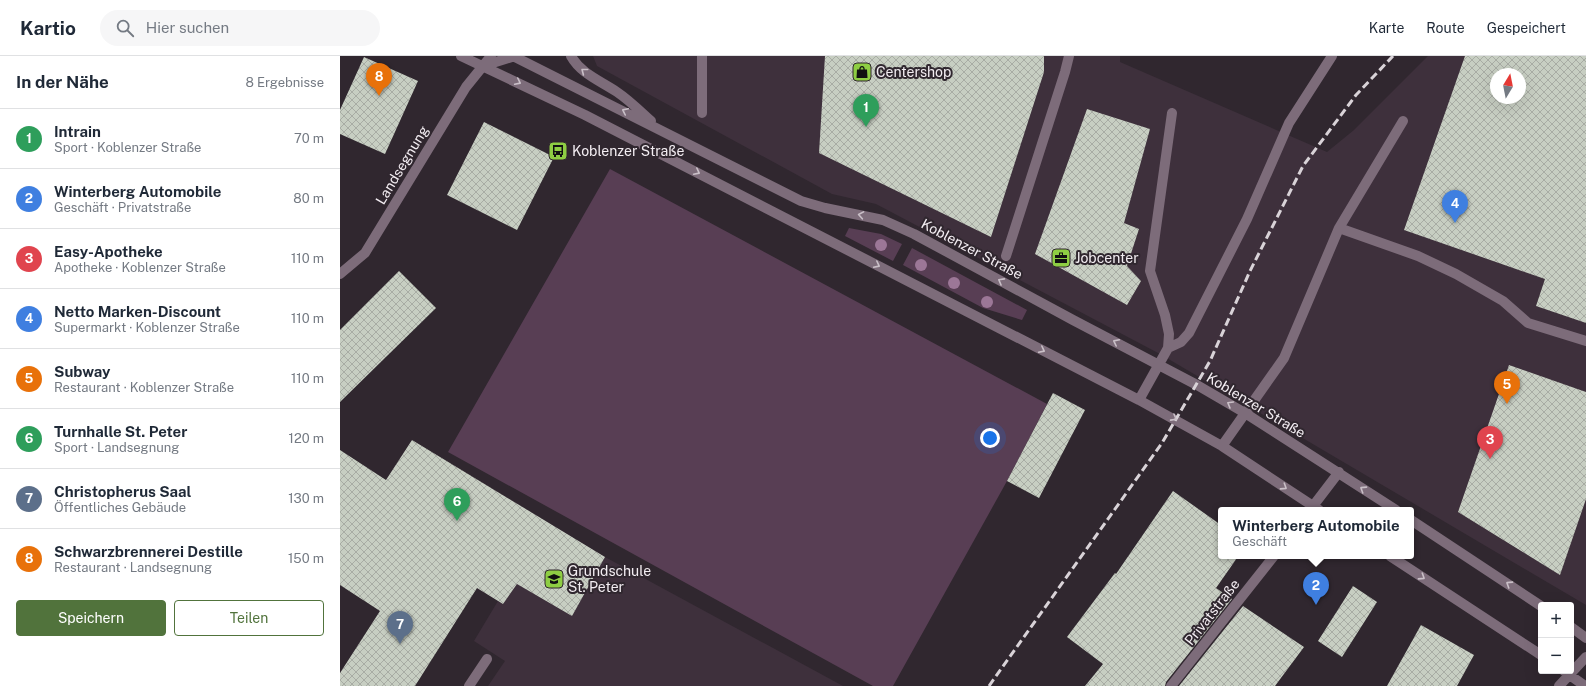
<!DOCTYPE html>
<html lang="de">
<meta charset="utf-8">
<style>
:root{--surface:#fff;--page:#f6f6f7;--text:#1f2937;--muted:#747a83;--line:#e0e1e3;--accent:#51733c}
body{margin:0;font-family:"Public Sans",sans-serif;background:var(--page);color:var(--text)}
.controls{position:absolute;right:12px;bottom:12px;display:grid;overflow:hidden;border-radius:4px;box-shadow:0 4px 16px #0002}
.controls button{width:36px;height:36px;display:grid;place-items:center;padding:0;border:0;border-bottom:1px solid var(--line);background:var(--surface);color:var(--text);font:20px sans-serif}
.compass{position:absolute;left:1150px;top:12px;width:36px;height:36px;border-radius:50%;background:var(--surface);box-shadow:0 4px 16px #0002;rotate:10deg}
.you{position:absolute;left:650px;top:382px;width:14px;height:14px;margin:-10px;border:3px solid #fff;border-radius:50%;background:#1a73e8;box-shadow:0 0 0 6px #1a73e833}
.badge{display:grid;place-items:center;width:26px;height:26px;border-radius:50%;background:var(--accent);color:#fff;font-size:13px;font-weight:700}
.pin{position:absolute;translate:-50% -33px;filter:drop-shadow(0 1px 2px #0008)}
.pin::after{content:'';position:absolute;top:21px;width:14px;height:12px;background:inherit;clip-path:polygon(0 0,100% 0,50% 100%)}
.popup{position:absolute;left:878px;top:451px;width:196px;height:52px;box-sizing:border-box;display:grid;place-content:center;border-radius:4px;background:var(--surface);filter:drop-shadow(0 1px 3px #0005);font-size:13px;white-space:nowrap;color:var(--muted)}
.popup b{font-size:15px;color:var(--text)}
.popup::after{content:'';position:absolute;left:50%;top:100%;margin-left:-8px;border:8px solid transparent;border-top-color:var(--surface)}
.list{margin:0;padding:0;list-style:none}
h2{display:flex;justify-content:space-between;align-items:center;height:52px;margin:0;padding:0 16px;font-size:17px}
h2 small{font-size:13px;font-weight:400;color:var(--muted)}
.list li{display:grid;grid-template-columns:26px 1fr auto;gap:12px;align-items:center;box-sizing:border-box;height:60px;padding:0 16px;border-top:1px solid var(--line)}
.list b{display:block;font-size:15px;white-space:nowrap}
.list p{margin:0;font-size:13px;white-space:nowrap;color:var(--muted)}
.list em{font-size:13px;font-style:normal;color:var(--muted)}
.actions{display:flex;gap:8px;padding:12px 16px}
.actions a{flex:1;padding:9px 0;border:1px solid var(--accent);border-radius:4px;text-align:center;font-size:14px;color:var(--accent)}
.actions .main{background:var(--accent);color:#fff}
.icon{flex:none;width:22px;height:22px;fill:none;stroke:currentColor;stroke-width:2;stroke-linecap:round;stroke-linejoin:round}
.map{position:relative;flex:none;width:1246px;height:630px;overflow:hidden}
header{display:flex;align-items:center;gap:24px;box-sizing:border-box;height:56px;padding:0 20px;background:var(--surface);border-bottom:1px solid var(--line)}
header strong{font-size:19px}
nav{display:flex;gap:22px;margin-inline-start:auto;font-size:14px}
.search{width:280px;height:36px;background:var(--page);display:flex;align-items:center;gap:10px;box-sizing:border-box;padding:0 14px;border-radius:22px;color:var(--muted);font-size:15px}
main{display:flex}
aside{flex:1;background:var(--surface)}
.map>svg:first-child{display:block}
.built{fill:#3e303c;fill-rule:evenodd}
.green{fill:#583e54}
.building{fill:url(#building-cross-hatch);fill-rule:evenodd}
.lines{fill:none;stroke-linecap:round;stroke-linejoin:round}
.minor{stroke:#7d6c7a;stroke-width:10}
.rail{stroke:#d9d3d8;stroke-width:3;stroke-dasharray:8 4;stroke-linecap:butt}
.tree{fill:#9c7797}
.oneway{stroke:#cac0c8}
.labels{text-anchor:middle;stroke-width:4;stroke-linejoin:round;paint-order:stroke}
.poi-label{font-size:14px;fill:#f3edf2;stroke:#30272f;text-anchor:start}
.street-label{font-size:14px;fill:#f3edf2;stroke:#30272f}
</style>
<header>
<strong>Kartio</strong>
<div class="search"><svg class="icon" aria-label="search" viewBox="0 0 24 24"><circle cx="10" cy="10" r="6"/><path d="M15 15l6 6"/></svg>Hier suchen</div>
<nav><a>Karte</a><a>Route</a><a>Gespeichert</a></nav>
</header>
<main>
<aside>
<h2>In der Nähe<small>8 Ergebnisse</small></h2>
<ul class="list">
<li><span class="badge" style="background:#2e9e5b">1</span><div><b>Intrain</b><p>Sport · Koblenzer Straße</p></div><em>70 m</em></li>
<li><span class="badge" style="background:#3f7fe0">2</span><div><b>Winterberg Automobile</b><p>Geschäft · Privatstraße</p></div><em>80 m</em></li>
<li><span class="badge" style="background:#e0444e">3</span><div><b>Easy-Apotheke</b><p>Apotheke · Koblenzer Straße</p></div><em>110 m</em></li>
<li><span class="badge" style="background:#3f7fe0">4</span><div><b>Netto Marken-Discount</b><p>Supermarkt · Koblenzer Straße</p></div><em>110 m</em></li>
<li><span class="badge" style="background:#e8710a">5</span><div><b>Subway</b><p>Restaurant · Koblenzer Straße</p></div><em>110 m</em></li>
<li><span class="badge" style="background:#2e9e5b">6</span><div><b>Turnhalle St. Peter</b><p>Sport · Landsegnung</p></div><em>120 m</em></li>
<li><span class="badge" style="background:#5c6f8a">7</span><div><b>Christopherus Saal</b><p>Öffentliches Gebäude</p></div><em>130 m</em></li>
<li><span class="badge" style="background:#e8710a">8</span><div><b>Schwarzbrennerei Destille</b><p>Restaurant · Landsegnung</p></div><em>150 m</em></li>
</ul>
<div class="actions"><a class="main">Speichern</a><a>Teilen</a></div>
</aside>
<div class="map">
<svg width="1246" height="630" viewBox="0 0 1246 630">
<defs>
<pattern id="building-cross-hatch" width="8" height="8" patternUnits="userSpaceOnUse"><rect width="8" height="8" fill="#c7cec2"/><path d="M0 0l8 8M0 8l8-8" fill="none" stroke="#a8aca4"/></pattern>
</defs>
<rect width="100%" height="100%" fill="#30272f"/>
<path class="built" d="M253,0H780V6L987,96L1014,74L1088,0H1246V549L820,298L536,148L492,138L257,10ZM1156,18H1180V42H1156Z
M72,384L265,501L503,630H148L165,605L134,585L158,545L22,461Z"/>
<path class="green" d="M270,113L707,348L667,425L553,630H533L108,396Z
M509,172L541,178L562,188L553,205L505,180Z
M572,192L687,254L682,264L643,252L563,209Z"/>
<path class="building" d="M485,0H704V16L651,181L479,97Z
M1125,0H1246V267L1196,250L1205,223L1064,174ZM1156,18H1180V42H1156Z
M24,1L78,25L45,98L0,78V54Z
M747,53L810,73L784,167L799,173L787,210L801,225L787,249L695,198Z
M144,66L214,101L177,174L107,139Z
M59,215L96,252L0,346V274Z
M1169,309L1246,336V443L1220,519L1118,456Z
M713,337L745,354L699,442L667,425Z
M72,384L265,501L232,560L177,528L163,548L137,532L75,630H0V617L40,555L0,529V394L46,424Z
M833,435L881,469V500H893L897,502L876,532L892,543L826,626L825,630H745L763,608L727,581L775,517L776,518Z
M1013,530L1037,546L1002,601L978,585Z
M903,550L964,591L935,630H839Z
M1081,569L1134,599L1117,630H1047Z"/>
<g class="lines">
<path class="minor" d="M121,0L245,59L799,344L882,390L979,454
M173,0L461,145L485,152L543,164L574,178L733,264L857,329L905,357L1056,454
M231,0C241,18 261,25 277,36C289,44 300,55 311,65
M362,0V57
M143,10L175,0
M999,172L1078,200L1116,218L1163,245L1188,267L1246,285
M666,200L725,16L729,0
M0,218L25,197L126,31L151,0
M828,292L829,278L825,259L810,215L832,57
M799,344L828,292L841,286L849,277L907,163L949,67L992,0
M882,390L944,302L999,172L1063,65
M970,454L999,416
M1071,464L1201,550
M1050,500L1201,599
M1231,571L1246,582
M1224,615L1245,630
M129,630L147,603
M831,630L934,500
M1219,630L1246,601"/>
<path class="rail" d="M649,630L822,387L870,305L910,215L963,110L1016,39L1053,0"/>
</g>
<g class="tree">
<circle cx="541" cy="189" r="6"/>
<circle cx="581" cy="209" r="6"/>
<circle cx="614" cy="227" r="6"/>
<circle cx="647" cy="246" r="6"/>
</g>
<defs><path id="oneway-chevron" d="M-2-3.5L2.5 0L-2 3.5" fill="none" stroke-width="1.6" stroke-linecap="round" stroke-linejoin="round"/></defs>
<g class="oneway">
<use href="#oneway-chevron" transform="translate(244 15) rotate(-142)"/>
<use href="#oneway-chevron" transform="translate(178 26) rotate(26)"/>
<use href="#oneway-chevron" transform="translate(285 55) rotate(-154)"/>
<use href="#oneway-chevron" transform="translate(357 116) rotate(27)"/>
<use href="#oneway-chevron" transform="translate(521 159) rotate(-170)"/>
<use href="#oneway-chevron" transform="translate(537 209) rotate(27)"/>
<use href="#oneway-chevron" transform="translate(661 225) rotate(-151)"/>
<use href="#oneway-chevron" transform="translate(776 286) rotate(-153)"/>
<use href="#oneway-chevron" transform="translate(702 294) rotate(27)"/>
<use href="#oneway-chevron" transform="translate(890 348) rotate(-150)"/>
<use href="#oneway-chevron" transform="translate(834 362) rotate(29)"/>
<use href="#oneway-chevron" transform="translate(944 431) rotate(33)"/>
<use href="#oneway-chevron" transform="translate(1023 433) rotate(-147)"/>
<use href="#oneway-chevron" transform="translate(1082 521) rotate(33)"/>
<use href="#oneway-chevron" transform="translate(1169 528) rotate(-147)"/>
</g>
<defs>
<symbol id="shop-square" viewBox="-11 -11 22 22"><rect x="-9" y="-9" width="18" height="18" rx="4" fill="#8ece43" stroke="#30272f"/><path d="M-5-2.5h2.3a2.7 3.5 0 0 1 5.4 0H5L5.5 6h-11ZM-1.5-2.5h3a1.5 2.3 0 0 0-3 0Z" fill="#111"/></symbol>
<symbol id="bus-square" viewBox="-11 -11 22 22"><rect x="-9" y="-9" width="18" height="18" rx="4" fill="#8ece43" stroke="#30272f"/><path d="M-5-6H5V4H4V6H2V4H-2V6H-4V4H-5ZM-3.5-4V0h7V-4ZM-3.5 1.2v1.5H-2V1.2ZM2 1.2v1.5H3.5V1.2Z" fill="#111"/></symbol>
<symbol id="office-square" viewBox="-11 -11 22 22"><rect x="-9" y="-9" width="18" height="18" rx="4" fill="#8ece43" stroke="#30272f"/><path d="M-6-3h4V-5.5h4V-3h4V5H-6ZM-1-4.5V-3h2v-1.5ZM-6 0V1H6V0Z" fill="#111"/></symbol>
<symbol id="school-square" viewBox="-11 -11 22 22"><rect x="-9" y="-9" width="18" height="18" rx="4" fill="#8ece43" stroke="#30272f"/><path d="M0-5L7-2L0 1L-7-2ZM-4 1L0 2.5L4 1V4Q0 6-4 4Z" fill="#111"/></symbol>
</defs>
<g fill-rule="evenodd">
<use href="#shop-square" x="511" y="5" width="22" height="22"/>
<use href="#bus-square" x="207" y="84" width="22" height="22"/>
<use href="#office-square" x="710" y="191" width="22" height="22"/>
<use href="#school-square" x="203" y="512" width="22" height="22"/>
</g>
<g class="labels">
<g class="poi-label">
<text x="536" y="21">Centershop</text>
<text x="232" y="100">Koblenzer Straße</text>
<text x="735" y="207">Jobcenter</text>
<text x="228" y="520">Grundschule<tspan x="228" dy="16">St. Peter</tspan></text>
</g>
<g class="street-label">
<text transform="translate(62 109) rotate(-59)" y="5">Landsegnung</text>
<text transform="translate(632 193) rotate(28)" y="5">Koblenzer Straße</text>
<text transform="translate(916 349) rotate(31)" y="5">Koblenzer Straße</text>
<text transform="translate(872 556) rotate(-52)" y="5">Privatstraße</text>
</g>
</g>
</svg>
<div class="controls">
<button>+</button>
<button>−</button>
</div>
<svg class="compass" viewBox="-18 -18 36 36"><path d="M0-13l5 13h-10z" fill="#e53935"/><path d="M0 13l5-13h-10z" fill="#747a83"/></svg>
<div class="you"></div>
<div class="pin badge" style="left:526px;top:71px;background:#2e9e5b">1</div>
<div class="pin badge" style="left:976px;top:549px;background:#3f7fe0">2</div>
<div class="popup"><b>Winterberg Automobile</b>Geschäft</div>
<div class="pin badge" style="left:1150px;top:403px;background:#e0444e">3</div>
<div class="pin badge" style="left:1115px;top:167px;background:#3f7fe0">4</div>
<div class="pin badge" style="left:1167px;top:348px;background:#e8710a">5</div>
<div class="pin badge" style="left:117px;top:465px;background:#2e9e5b">6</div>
<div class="pin badge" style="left:60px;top:588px;background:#5c6f8a">7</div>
<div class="pin badge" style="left:39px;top:40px;background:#e8710a">8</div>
</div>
</main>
